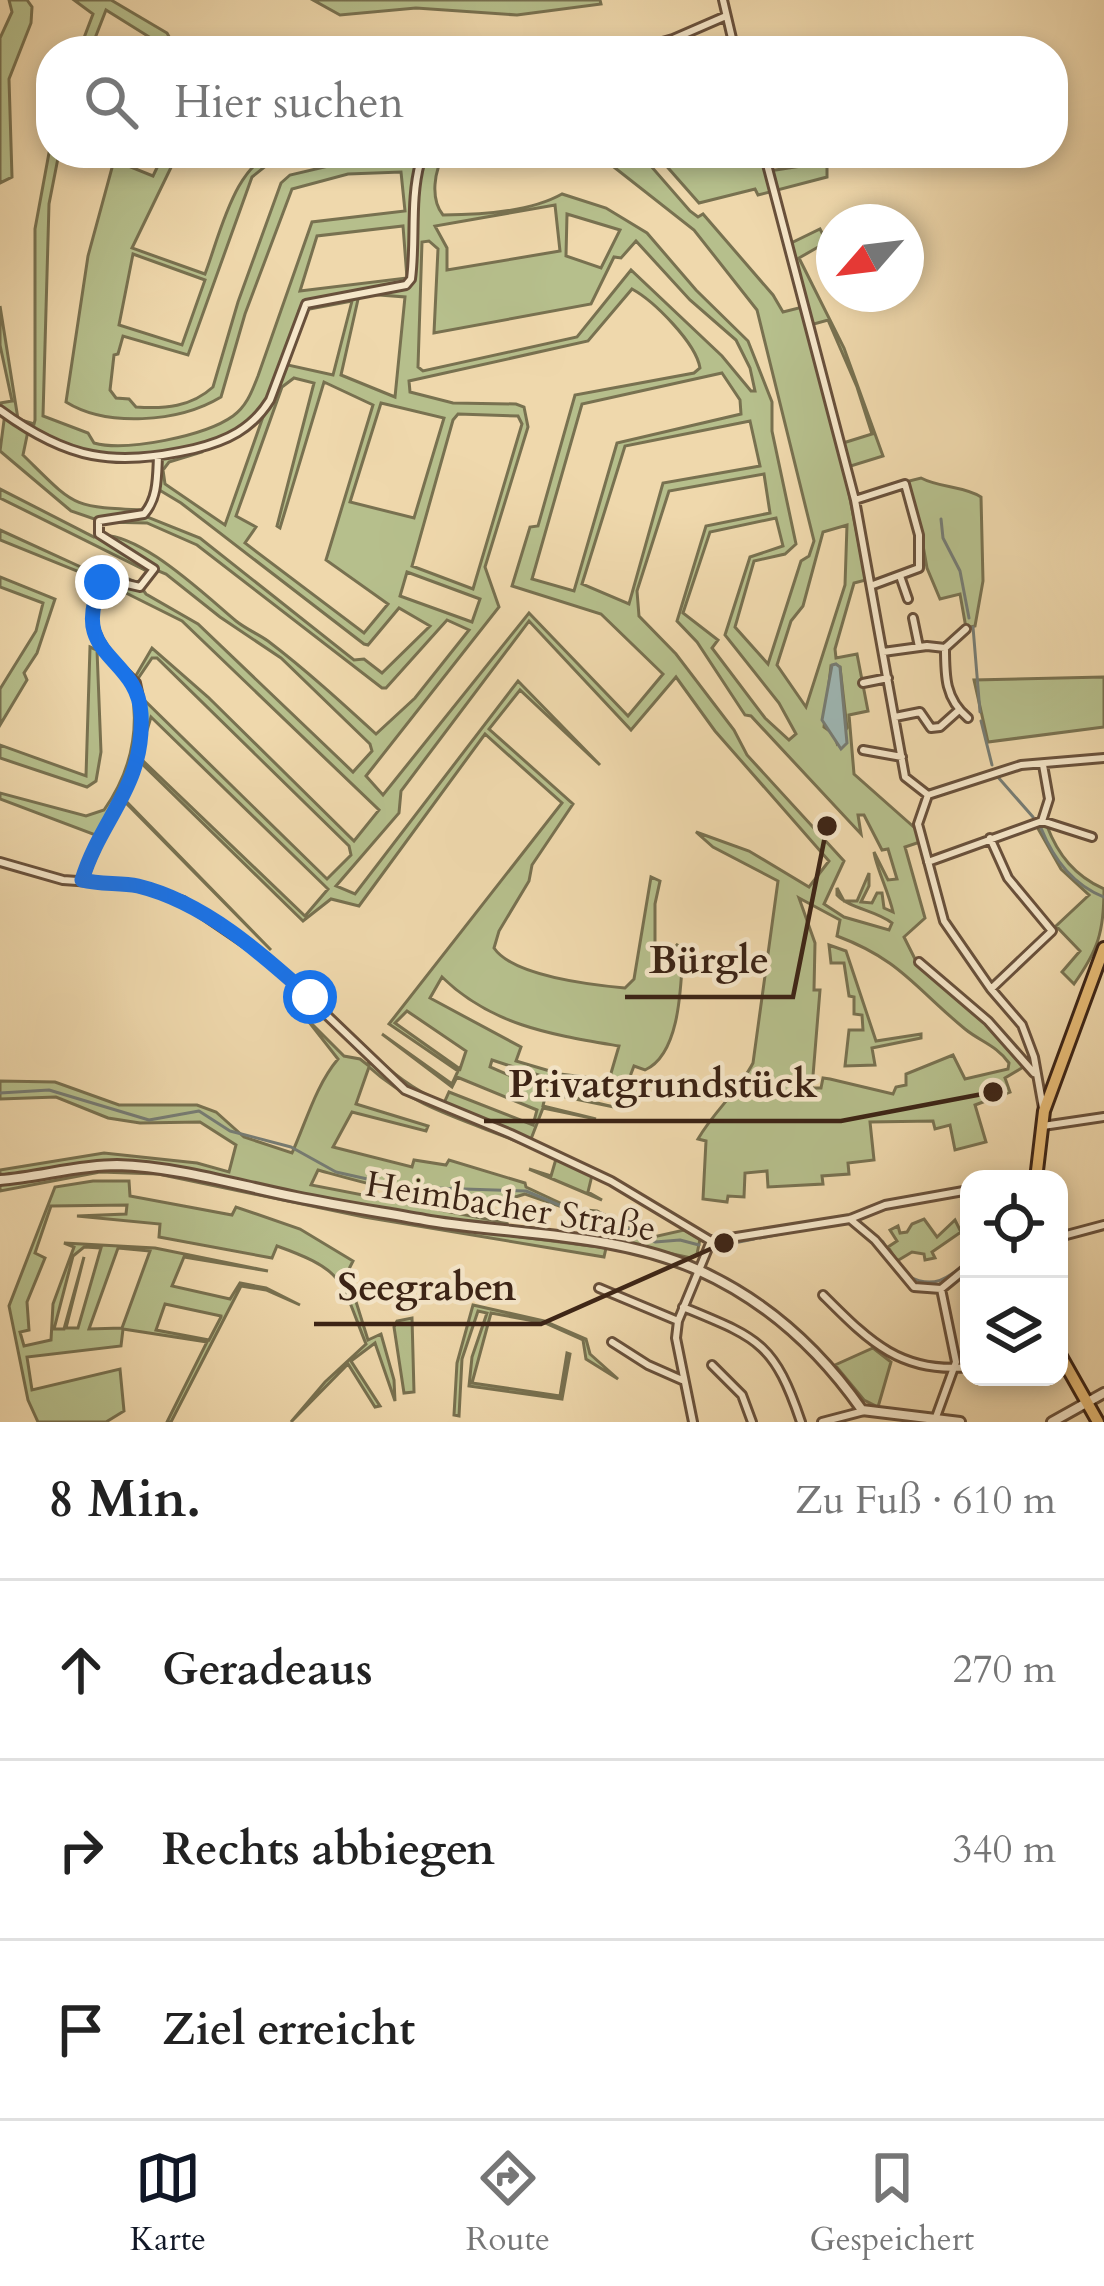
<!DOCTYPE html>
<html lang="de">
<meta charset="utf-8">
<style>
:root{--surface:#fff;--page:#f6f6f6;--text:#222;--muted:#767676;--line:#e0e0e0;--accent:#111827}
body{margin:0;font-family:Cardo,serif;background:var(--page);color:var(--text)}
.controls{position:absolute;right:36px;bottom:36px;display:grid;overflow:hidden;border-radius:24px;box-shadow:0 6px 18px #0003}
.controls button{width:108px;height:108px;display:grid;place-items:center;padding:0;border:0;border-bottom:3px solid var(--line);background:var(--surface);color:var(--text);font:60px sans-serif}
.compass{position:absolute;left:816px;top:204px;width:108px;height:108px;border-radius:50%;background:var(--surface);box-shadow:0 6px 18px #0003;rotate:242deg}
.stop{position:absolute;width:36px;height:36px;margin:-27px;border:9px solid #1a73e8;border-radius:50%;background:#fff}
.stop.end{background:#1a73e8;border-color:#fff;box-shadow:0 3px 12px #0008}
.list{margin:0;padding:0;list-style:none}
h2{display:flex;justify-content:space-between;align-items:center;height:156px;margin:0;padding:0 48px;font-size:51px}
h2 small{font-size:39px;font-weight:400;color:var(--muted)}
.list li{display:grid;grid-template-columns:78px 1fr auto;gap:36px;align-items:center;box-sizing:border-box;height:180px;padding:0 48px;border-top:3px solid var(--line)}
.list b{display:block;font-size:45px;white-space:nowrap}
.list em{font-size:39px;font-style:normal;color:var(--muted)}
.icon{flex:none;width:66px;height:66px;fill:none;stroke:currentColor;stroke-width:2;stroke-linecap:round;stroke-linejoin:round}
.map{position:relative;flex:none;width:1104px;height:1422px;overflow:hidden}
.search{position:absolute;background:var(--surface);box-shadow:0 6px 18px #0003;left:36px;right:36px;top:36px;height:132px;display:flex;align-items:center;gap:30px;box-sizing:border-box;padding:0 42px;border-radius:48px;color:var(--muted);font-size:45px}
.sheet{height:696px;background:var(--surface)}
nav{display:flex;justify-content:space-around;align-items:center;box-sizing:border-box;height:168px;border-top:3px solid var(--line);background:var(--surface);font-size:33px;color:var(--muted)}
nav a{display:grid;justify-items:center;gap:6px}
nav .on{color:var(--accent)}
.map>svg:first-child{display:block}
.green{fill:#b6bf8c;stroke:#787150;stroke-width:3;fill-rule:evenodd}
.water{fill:#9eb7b4;stroke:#767c74;stroke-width:3}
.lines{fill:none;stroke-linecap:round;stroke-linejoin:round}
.stream{stroke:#767c74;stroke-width:3}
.minor-casing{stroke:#68503b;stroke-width:12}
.tertiary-casing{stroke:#68503b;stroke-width:14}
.primary-casing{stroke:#3b2315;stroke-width:16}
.minor{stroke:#f5e6c9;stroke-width:6}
.tertiary{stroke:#f5e6c9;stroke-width:8}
.primary{stroke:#e8bc76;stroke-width:10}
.route{stroke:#1a73e8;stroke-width:15}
.labels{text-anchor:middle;stroke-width:9;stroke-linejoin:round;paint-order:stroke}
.street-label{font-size:36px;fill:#3b2315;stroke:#f5e6c9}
.leader{fill:none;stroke:#3b2315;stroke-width:4.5}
.callout-dot{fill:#3b2315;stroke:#f5e6c9;stroke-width:4.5}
.callout-label{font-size:39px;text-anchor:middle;font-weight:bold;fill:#3b2315;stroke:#f5e6c9;stroke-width:9;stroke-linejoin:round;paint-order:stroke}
</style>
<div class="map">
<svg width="1104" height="1422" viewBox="0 0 1104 1422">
<rect width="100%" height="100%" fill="#efd8ac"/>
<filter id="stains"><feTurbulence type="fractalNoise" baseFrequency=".00167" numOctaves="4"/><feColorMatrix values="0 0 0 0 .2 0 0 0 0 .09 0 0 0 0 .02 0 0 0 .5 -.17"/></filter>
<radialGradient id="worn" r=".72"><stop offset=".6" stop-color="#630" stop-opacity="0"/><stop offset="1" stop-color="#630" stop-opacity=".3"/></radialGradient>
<path class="green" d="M9,0H27L32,7L31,23L9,79L12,177L0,183V38L12,12Z
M74,0H111L167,33L171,40L166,51H156L159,43L106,10L90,51H79L93,14Z
M313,0H600L601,4L517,15L416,8L340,15Z
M51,142V153H59L49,204L43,416L88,433L94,443C126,452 205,436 233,416C247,406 252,391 258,376L312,222L405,211L401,172L348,174L292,189L245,314L221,397C178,423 106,427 66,402L88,256L116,153H127L123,164L153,176L164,153H178L132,248L205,274C219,238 237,153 282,153L252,177L188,355L123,336L118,354L114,355L110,390L116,398L129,399L136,407C165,409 191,407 213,387L238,302L281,183L290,175L371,156L453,153L445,154C434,170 430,199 443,215C481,215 530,212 562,194L606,208L647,233L696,290L748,341L772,402V431L796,544L785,554L754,561L735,627L768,664L801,561L809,556L814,541L757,310L694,230L596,153H610L627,166L638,157L636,153H646L643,157L690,211L698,217L703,214L773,295L783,312L803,307L782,226L791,243L820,229L827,242L799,258L844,348L883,456L844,468L866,580L854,583L835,649L836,658L857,654L868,711L849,715L854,774L916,829L920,842L905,847L925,918L904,937L918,965L979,1015L1025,1066L1005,1078L1010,1092L975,1105L986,1142L955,1150L950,1125L935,1129L933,1121L870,1122L874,1160L848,1163L849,1174L822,1176L823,1184L768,1187L767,1171L745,1173L744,1197L728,1196L727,1202L703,1199L706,1141L698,1139C714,1111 738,1092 753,1063L778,881L713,847L696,832L749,851L809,887L829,861L715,731L676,677L631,730L529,621L401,791L399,813L336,886L355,894L518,681L600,765L520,690L489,729L573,804L532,865L529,881L499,931L494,948C513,976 592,985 625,988L634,979L651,877L660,881L655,904V957L674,964L673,950L677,945L683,948C681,983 681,1054 645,1070L634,1066L624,1092L554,1080L492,1060L490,1067L546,1091L614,1107L546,1093L543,1106L596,1119L543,1108L531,1139L593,1171L588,1192L602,1200L529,1169L551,1176L556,1159C493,1126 422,1116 369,1067L356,1104L428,1126L426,1131L352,1112L333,1147L412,1167L414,1160L446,1165L449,1160L525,1183L526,1187L573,1209L597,1211L649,1238L684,1230L700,1239L697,1254L691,1258L595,1237L597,1219L525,1194C469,1214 376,1186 318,1170L311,1185L507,1223L506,1235L606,1248L604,1257L364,1217L158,1174L100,1172L0,1191V1170L104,1153L197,1163L229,1172L236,1145L200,1122L140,1123L108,1118L56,1097L0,1099V1081L55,1082L119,1105H197L216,1112L244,1137L292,1153C306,1122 316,1085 338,1059L305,1017L311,1009L312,1024L344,1056L360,1059L369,1066L368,1050C391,1072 413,1090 444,1103L449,1092L533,1125L537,1110L457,1077L452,1087L382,1034L452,1084L458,1071L389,1024L562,803L485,734L359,906L331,899L303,921L139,761L122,797L271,950L122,799L98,836L0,799V793L86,816L104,810C131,772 140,730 131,684L152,648L208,697L354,841L379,810L182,621L102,581L0,540V530L94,573L110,571L138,583L146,594L198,624L353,772L372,751L370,744L281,658L220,617L166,574L154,569L151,573L0,498V489L94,537C132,524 207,597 236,621C246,629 258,634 268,641C306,670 341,702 376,734L415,698L469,630L447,620L386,688H382L197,545L147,523L103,522L71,511L0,451L5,413L0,403L12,401L0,345V306L18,419L34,424L35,420V229ZM555,205L560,251L447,270V248L435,226ZM567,214L620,230L601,268L566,256ZM403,226L407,278L300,291L317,236ZM429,241L438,249L434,333L591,304L614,257L621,258L636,241L690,300L736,340L750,368L755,391H751L722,356L631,270L577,337L423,371L418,367L422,242ZM133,254L205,280L182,345L119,325ZM632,289C654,301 696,343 700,368L694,373L575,395L538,526L530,527L512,586L601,614L663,674L628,716L529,613L383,795L366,776L499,607L485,567L528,427L524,407L516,404L453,403L410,392L409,381L588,341ZM366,294L405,297L395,397L341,375L359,295ZM352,301L333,375L283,364L299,311ZM828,320L857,387L872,434L843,443L810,325ZM722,373L740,400L741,414L617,443L574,591L532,579L582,404ZM294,378L314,383L277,526L280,528L324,382L373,405L326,560L388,604L364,633L245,543L256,527L236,516L282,387ZM381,403L444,418L414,518L350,502ZM261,413L264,414L225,525L165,484L163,470L169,462L202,452C216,433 245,431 261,413ZM458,414L518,416L522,424L473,589L412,566L453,420ZM750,421L760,466L663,483L629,604L582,584L625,446ZM28,431C70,447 112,464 158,455L156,488L181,503L364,644L368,645L399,608L430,626L382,673L364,659L354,660L200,538L147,517L145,510C70,507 76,507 23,455ZM764,474L770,513L706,526L677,621L697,642L745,715L751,716L861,834L858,815H864L882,850L888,849L897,879L888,880L874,852C876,867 889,893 893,912L884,908L882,893H877L872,903L861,902L869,886V873L857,901H844L837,888V895C850,909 875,910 892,923L889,930L844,917L824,904L844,861L747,755L734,730L676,654L639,616L637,591L669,491ZM776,518L783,546L750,557L725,635L779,703L796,734L789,740L765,718L712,648L718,640L683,613L710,532ZM847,525L845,585L806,707L777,665L791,621L803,606L823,532ZM407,572L480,599L472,622L400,596ZM152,658H157L349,846L351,855L327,879L138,694L135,683ZM831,666L840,667L847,728L837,743L834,734L824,727ZM151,717L328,889L305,916L139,757ZM799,898L840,920L837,936C901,960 915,988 965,1029C981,1042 996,1045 1009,1063L1008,1069L965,1079L953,1055L906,1074V1085L896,1087L893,1094L830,1079L823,1078L821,1088H812L820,990H814L815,943ZM442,977C492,1026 554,1035 619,1046L609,1080L560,1074L516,1061L521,1047L430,998ZM407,1011L466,1051L460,1069L395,1023Z
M655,153L671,162L695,153H764L769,171L827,162V177L758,195L755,189L699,203Z
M921,478C940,488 964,486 981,497L983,581L975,626L966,628L960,594L940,599L927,568L918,517L905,482Z
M0,577L55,599L37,653L24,673L27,680L0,725V689L36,631L43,603L0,587Z
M90,647L97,650L101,752L96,781L87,787L0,758V745L86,776Z
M1104,677V727L988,742L974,680Z
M1036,825L1047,826C1058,855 1075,876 1104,889C1104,932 1098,950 1074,984L1062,972L1080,951L1056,926L1089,895L1061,869Z
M829,945L846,951L876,1041L921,1034V1038L872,1048L875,1065L845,1066L849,1030H863L862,1015L854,1014V997L849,996L844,963H831Z
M93,1181H129L130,1196L232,1215L236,1207L300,1229L353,1261L347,1273L368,1340L381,1334L394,1380L395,1401L375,1343L351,1361L380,1406L375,1407L348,1364L291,1422L325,1382L366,1344C340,1279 346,1271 277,1246L272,1258L159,1237L160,1224L77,1216L126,1214L127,1205L51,1206L35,1253L45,1258L27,1302L29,1330L20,1332L24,1346L51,1340L53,1304L74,1247L64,1243L155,1248L268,1271L184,1257L172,1286L230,1299L240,1283L266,1288L300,1305L266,1290L241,1286L171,1422H167L207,1342L123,1329L121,1346L27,1357L32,1390L120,1369L124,1411L106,1422H38L28,1400L9,1306L55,1187ZM84,1247L101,1248L78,1328H66L84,1257L64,1329H54L73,1256ZM118,1248L150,1251L122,1328L89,1329ZM165,1304L221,1316V1317L209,1340L156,1330Z
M924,1219L937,1237L955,1220L961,1232L932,1252L935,1258L925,1260L924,1254L912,1252L897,1261L888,1247L897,1241L890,1230L898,1226L900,1233L907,1232L912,1224Z
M473,1305L544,1321L586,1339L590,1354L618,1379L586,1359L583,1340L545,1323L491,1313L472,1383L560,1396L567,1353L570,1354L562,1399L469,1386L472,1357L487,1313L478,1311L462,1359L459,1416L454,1415L457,1363Z
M412,1318L414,1392L404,1393L394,1327L397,1321Z
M873,1348L891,1362L878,1407L864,1400L835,1365Z"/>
<path class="water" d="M836,664L840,667L847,743L841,749L822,720L832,665Z"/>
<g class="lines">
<path class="stream" d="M941,519L943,538L960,571L969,618
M973,627L980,712
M981,721L992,765
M997,776L1033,817
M1041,828C1053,858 1073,885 1104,897
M0,1093L49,1090L149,1120L199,1111L230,1131L291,1147L336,1172L403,1187L526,1191L578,1213L609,1220L655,1242L680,1240L699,1245
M865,1228L883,1242L891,1255
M797,1231L847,1223
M760,1238L791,1232
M719,1246L754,1239
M908,1276C934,1290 948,1278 969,1261
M1059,1340L1062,1347
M1104,1399V1398"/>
<defs>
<path id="minor" d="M723,0L735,51
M630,51L673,39L726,16
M764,153L855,500L905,777L928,795L918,824L944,921L991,989L1022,1025L1034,1057L1043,1108
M0,410C68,460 113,467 194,449C227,441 252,429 270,400L306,304L406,285L411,279C416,241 410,200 420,163L439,153
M855,500L905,484L919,535V568L873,585
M900,576L908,599
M913,618L919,647
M945,648L966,629
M883,652L927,646L945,648C945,676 945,699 968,718
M863,683L888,678
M895,717L920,712L931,728L940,727L959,710
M863,750L902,757
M1043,765L1049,799L1042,821L1092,837
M928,795L1021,765L1104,758
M990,838L1008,878L1052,931L991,989
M0,862L63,880L135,885L183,901L268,959L405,1090L511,1134L611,1181L711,1241L850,1219L885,1205L969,1190
M928,862L1042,821
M83,879C108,803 158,774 136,683C104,653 75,623 105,579L140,587L154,569L99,534V521L144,514C158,498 157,477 158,456
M919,962L988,1021L1034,1073
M1043,1126L1104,1117
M1018,1179L1036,1175
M850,1219L875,1240L914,1287L941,1289L969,1266
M1059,1237L1104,1225
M599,1288L678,1321
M823,1295C868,1340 900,1374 969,1367
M683,1307C758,1338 774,1342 801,1422
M612,1342L648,1365L682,1380
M712,1365L742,1395L752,1422
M936,1417L956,1362L941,1289
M693,1422L676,1338L678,1321L711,1241
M822,1422L864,1411"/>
<path id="tertiary" d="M0,1180C39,1177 78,1165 117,1165C179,1167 236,1185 296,1197C340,1206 386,1213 430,1221C518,1235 616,1233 698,1270C765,1300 820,1350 862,1410L960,1422
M1052,1422L1104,1393"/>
<path id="primary" d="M1036,1179L1044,1111L1104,948
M1059,1353L1098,1422"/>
</defs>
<use href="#minor" class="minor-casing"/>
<use href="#tertiary" class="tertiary-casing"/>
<use href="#primary" class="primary-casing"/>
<use href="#minor" class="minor"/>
<use href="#tertiary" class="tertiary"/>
<use href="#primary" class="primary"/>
</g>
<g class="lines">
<path class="route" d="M102,582C67,657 138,655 141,714C145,787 101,817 82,880C101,885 120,882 138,886C204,902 261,953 310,997"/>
</g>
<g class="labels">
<g class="street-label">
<text transform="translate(511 1205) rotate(9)" y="13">Heimbacher Straße</text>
</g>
</g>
<path class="leader" d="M827 826L793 997H625M993 1092L841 1121H484M724 1243L541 1324H314"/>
<g class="callout-dot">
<circle cx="827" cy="826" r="12"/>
<circle cx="993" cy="1092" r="12"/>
<circle cx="724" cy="1243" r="12"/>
</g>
<g class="callout-label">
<text x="709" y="973">Bürgle</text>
<text x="663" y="1097">Privatgrundstück</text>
<text x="427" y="1300">Seegraben</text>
</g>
<rect width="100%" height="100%" filter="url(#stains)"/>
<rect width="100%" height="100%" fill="url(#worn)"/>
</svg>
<div class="controls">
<button><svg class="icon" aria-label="locate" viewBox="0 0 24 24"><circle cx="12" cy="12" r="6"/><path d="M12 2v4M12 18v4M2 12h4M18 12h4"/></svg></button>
<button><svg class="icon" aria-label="layers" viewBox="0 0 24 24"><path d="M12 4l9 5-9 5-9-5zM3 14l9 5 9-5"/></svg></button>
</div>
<svg class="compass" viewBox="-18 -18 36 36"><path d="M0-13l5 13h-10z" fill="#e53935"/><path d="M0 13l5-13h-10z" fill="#767676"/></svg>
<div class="stop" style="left:310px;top:997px"></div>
<div class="stop end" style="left:102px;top:582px"></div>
<div class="search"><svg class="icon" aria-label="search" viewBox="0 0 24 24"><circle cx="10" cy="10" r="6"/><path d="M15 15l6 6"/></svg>Hier suchen</div>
</div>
<section class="sheet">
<h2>8 Min.<small>Zu Fuß · 610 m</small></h2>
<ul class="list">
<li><svg class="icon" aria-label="ahead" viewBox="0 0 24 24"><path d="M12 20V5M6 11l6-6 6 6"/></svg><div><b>Geradeaus</b></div><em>270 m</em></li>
<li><svg class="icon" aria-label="right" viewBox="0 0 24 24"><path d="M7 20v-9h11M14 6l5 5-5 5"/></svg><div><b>Rechts abbiegen</b></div><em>340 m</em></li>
<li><svg class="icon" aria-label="arrive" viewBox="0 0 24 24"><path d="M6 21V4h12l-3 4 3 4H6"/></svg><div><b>Ziel erreicht</b></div></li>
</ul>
</section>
<nav>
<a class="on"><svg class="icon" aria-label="map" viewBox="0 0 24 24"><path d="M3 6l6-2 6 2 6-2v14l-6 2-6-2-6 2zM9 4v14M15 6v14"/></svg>Karte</a>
<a><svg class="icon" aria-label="directions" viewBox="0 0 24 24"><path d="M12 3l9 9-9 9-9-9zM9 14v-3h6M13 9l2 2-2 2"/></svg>Route</a>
<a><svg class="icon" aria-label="saved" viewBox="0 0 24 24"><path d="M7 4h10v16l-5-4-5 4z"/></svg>Gespeichert</a>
</nav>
